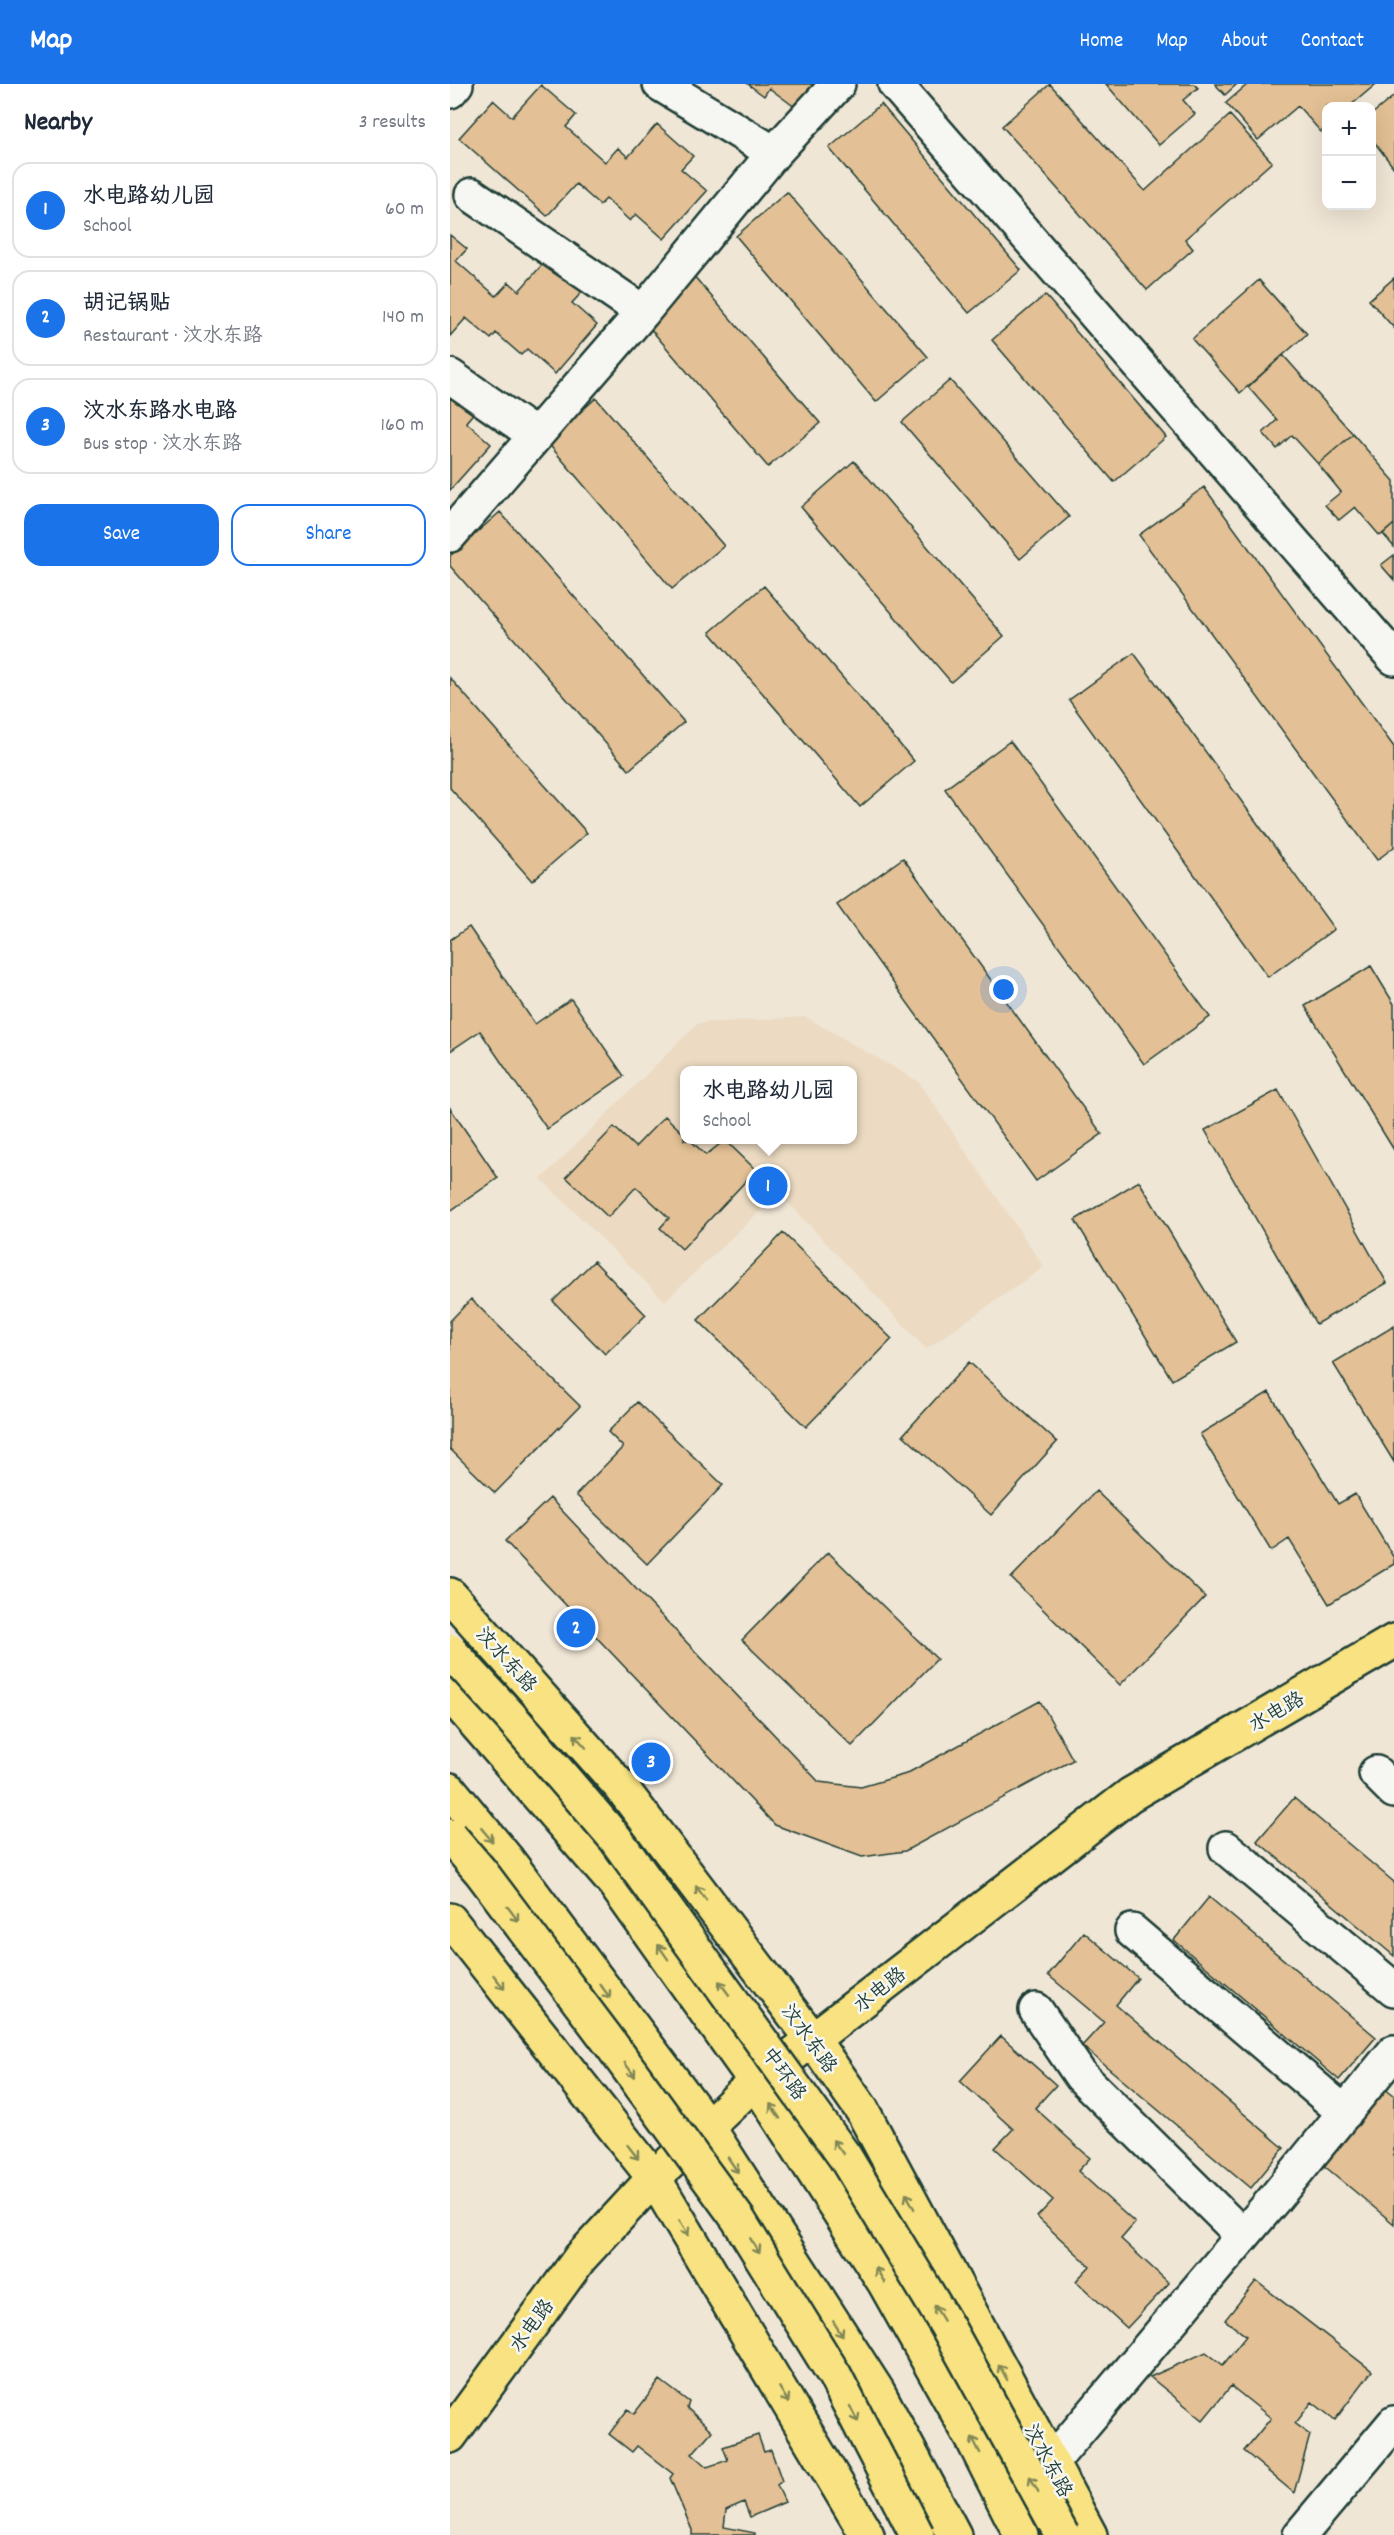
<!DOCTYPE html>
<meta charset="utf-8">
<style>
:root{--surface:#fff;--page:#f2f2f3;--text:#1f2937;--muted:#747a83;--line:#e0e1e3;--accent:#1a73e8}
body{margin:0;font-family:Dekko,"LXGW WenKai TC",sans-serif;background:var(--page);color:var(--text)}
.controls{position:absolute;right:18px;top:18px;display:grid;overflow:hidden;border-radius:12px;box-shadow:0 6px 24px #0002}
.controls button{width:54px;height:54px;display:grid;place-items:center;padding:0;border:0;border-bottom:2px solid var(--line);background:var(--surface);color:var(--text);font:30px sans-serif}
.you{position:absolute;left:554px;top:906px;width:21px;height:21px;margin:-15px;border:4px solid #fff;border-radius:50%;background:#1a73e8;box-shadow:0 0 0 9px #1a73e833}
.badge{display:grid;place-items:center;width:39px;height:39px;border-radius:50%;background:var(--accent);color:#fff;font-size:20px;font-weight:700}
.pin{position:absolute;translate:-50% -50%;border:3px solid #fff;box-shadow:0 2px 6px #0006}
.popup{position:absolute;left:230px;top:982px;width:177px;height:78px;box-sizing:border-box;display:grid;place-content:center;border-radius:12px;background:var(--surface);filter:drop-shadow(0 2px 4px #0005);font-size:20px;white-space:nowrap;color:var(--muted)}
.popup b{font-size:22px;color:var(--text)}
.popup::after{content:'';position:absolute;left:50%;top:100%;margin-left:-12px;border:12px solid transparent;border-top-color:var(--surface)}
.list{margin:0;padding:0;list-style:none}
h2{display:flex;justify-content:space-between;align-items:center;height:78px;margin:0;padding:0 24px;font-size:26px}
h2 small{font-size:20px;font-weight:400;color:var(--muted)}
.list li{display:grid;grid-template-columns:39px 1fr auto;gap:18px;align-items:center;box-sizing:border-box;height:96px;margin:0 12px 12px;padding:0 12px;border:2px solid var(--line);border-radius:18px}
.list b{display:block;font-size:22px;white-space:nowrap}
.list p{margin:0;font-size:20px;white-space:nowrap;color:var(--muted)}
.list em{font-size:20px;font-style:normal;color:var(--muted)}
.actions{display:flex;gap:12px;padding:18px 24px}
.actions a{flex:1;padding:14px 0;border:2px solid var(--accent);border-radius:18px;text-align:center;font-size:21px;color:var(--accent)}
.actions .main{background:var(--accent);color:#fff}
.map{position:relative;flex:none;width:944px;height:2451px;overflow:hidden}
header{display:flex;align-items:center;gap:36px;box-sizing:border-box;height:84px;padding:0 30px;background:var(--accent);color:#fff}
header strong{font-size:28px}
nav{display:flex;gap:33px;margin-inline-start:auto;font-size:21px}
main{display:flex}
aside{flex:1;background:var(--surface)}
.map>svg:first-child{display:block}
.built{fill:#ecdbc2;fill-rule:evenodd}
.building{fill:#e3c095;stroke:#1f3d34;stroke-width:1.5}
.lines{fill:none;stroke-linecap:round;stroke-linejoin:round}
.minor-casing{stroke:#1f3d34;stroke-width:38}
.major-casing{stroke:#1f3d34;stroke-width:38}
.minor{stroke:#f6f6f2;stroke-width:33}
.major{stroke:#f8e281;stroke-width:33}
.highway-bridge-casing{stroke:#1f3d34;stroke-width:38;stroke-linecap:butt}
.highway-bridge{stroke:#f8e281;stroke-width:33}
.oneway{stroke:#818757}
.labels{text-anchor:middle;stroke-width:5;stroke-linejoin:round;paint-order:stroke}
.street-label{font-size:20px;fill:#1f3d34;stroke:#f6f6f2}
</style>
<header>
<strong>Map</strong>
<nav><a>Home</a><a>Map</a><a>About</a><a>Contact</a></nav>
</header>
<main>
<aside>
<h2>Nearby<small>3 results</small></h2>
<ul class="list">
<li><span class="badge">1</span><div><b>水电路幼儿园</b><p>School</p></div><em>60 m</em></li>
<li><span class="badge">2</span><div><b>胡记锅贴</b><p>Restaurant · 汶水东路</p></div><em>140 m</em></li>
<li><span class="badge">3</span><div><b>汶水东路水电路</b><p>Bus stop · 汶水东路</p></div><em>160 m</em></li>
</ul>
<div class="actions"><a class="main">Save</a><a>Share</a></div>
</aside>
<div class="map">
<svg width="944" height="2451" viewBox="0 0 944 2451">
<rect width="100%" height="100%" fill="#f0e6d6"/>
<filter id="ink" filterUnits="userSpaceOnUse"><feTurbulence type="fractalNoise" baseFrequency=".0167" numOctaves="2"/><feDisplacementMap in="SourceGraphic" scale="12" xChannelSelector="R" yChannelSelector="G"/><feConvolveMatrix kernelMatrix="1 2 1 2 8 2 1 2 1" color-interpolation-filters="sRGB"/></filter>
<g filter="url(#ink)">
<path class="built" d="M356,933L469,998L594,1183L476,1265L329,1109L215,1217L91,1095L248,939ZM234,986H402V1056H234Z"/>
<path class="building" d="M298,0H368L349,26L319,4L314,12Z
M600,0L695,107L780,31L822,78L735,155L743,165L697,206L552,42Z
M656,0H744L748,4L733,16L745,30L709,61Z
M765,0H787L775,11Z
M798,0H926L900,22H876V43L871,48L848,22L808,56L776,19Z
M91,1L126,31L116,43L155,78L168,64L178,73L207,40L243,72L231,85L257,107L214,155L186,130L180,137L156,115L150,121L126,100L97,132L9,54L43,16L62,33Z
M944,12V84L922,55V30Z
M431,20L571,186L519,229L379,64Z
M337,108L478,273L426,318L286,152Z
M0,151L17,165L6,177L46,212L59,198L69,207L98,174L134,206L122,219L147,241L105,290L77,265L71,271L46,249L41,255L16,234L0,252Z
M243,191L370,339L318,383L193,236Z
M944,194V244L919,216Z
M809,196L857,250L790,309L742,255Z
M595,211L716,353L664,398L542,256Z
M833,271L903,350L868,380L842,351L827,365L813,349L827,336L798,303Z
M500,296L619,433L570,475L452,338Z
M0,301L27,325L16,338L41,360L0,406Z
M146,314L274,462L222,505L97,358Z
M903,350L944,397V440L930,452L905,423L889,436L875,421L891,408L868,380Z
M404,377L554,552L501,598L351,423Z
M754,403L944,663V763L927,776L689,451Z
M50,428L234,638L179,686L0,482V472Z
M944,440V463L933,450Z
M944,471V496L931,481Z
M314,502L464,677L410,723L260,548Z
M684,569L884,845L818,893L619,616Z
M0,594L137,749L82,797L0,704Z
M560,657L760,933L694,980L495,705Z
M453,774L652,1050L586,1097L387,821Z
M19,843L85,940L121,915L174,992L97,1045L30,947L0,967V856Z
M921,882L944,920V1066L855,922Z
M828,1006L937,1199L866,1240L755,1046Z
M0,1024L48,1094L0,1127Z
M215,1032L234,1050V1056H240L256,1071L275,1056L306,1086L232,1165L210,1144L219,1134L186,1103L158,1133L116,1093L164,1043L185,1063Z
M689,1097L786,1258L722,1296L625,1136Z
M333,1149L442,1255L356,1343L248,1236Z
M144,1177L196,1231L155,1270L103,1217Z
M21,1215L130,1322L45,1409L0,1365V1237Z
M944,1242V1378L883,1279Z
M519,1278L607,1358L541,1431L453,1351Z
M819,1308L888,1420L905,1410L944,1474V1480L879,1520L839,1455L821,1467L750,1350Z
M187,1318L273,1401L197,1480L126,1411L173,1363L158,1348Z
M646,1407L755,1513L670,1601L561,1494Z
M100,1414L369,1698L411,1703L456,1690L590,1617L623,1676L455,1767L412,1773L325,1741L55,1457Z
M378,1468L487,1575L402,1662L292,1556Z
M844,1714L944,1798V1872L807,1757Z
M759,1813L926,1953L889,1996L724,1856Z
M634,1848L688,1894L666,1921L834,2064L801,2104L632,1962L654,1938L598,1891Z
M551,1952L606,2001L585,2024L640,2074L628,2087L685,2139L671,2155L719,2199L677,2244L626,2197L640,2182L587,2133L603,2116L545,2064L563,2045L510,1997Z
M930,2000L944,2011V2140L867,2076Z
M806,2197L922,2287L885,2336L862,2318L845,2340L860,2351L844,2409L794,2367L821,2334L781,2302L753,2336L700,2293L756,2268L773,2281L796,2252L775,2236Z
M210,2296L239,2318L237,2324L262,2347L242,2370L257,2383L278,2376L273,2363L308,2351L314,2368L321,2366L332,2397L327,2401L335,2418L300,2433L294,2418L276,2426L274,2443L305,2449V2451H242V2446L220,2394L223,2390L187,2362L182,2368L159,2350L178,2325L184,2330Z"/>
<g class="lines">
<defs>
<path id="minor" d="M210,0L324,69
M445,0L944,574
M0,7L6,0
M22,111L193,228
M0,292L85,351
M0,451L193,228L324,69L388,0
M926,1689L944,1707
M776,1764L944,1905
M682,1847L895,2029
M586,1926L631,1992L793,2152
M601,2379L825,2114L944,1968
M850,2451L944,2339"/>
<path id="major" d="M0,1511L171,1703L363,1956L412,2026L640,2451
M0,1610L164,1799L306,1998L434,2198L523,2356L571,2451
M0,1706L56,1774L258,2043L428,2308L504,2451
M0,1836L204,2094L417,2451
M0,2352L130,2174L204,2094L293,2009L680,1711L944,1557"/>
</defs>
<use href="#minor" class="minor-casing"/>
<use href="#major" class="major-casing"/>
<use href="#minor" class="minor"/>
<use href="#major" class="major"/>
<defs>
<path id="highway-bridge" d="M0,1567L60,1632L165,1754L395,2073L497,2242L612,2451
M0,1752L31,1788L157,1955L288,2135L385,2292L467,2451"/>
</defs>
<use href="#highway-bridge" class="highway-bridge-casing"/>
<use href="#highway-bridge" class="highway-bridge"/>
</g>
<defs><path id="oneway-shaft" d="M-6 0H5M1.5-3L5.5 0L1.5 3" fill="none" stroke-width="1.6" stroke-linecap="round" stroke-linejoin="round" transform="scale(1.5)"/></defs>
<g class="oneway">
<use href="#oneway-shaft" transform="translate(130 1657) rotate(-132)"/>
<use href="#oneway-shaft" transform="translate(37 1751) rotate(50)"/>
<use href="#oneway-shaft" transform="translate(251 1809) rotate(-127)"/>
<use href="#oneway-shaft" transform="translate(63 1830) rotate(53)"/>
<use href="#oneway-shaft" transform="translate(213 1868) rotate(-125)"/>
<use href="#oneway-shaft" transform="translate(49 1898) rotate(52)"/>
<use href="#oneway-shaft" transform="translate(274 1904) rotate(-126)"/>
<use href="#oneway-shaft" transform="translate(155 1907) rotate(53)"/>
<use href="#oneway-shaft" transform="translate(180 1986) rotate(54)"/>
<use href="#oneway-shaft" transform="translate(325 2027) rotate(-124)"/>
<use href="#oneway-shaft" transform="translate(388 2063) rotate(-126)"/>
<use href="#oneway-shaft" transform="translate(183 2068) rotate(52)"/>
<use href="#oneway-shaft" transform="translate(283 2081) rotate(56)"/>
<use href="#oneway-shaft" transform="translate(460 2117) rotate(-118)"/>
<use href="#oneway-shaft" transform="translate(234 2144) rotate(59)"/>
<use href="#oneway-shaft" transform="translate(305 2162) rotate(58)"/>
<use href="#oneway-shaft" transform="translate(430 2191) rotate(-122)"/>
<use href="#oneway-shaft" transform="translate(489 2229) rotate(-121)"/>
<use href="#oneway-shaft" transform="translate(388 2245) rotate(58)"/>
<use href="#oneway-shaft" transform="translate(553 2288) rotate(-118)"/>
<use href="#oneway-shaft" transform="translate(334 2311) rotate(59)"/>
<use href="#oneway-shaft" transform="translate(404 2330) rotate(63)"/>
<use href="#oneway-shaft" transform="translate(526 2361) rotate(-117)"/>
<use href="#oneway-shaft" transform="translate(584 2400) rotate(-119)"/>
</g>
</g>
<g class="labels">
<g class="street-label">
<text transform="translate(57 1575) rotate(48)" y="7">汶水东路</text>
<text transform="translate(826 1627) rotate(-30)" y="7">水电路</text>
<text transform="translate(429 1905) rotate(-38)" y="7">水电路</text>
<text transform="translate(360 1954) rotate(54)" y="7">汶水东路</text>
<text transform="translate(335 1989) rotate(54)" y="7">中环路</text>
<text transform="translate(81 2241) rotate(-54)" y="7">水电路</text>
<text transform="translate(599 2376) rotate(62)" y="7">汶水东路</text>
</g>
</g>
</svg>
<div class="controls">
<button>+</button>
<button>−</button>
</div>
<div class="you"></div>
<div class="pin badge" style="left:318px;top:1102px">1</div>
<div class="popup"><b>水电路幼儿园</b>School</div>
<div class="pin badge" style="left:126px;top:1544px">2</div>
<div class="pin badge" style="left:201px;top:1678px">3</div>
</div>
</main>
